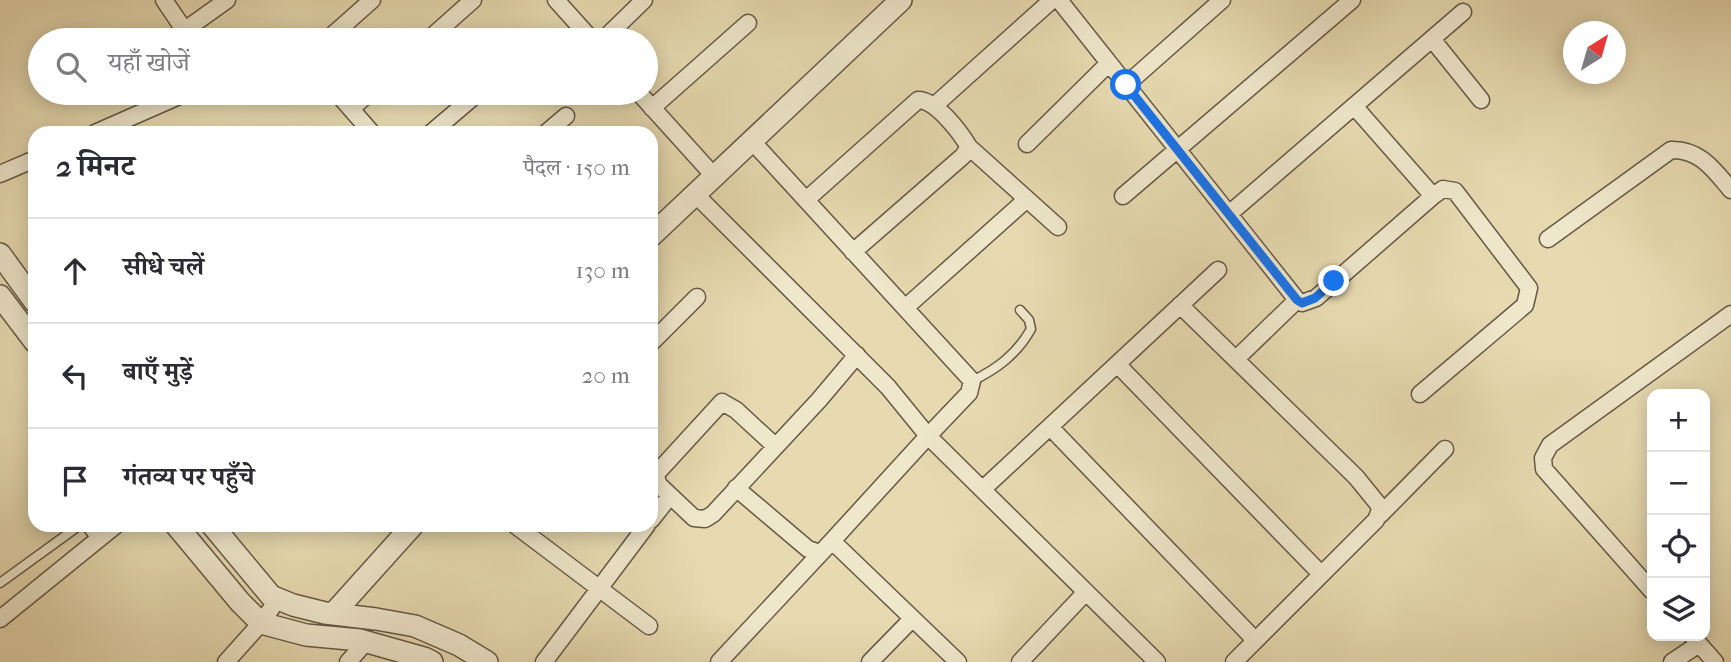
<!DOCTYPE html>
<html lang="hi">
<meta charset="utf-8">
<style>
:root{--surface:#fff;--page:#f7f7f7;--text:#2b2b33;--muted:#7c7c81;--line:#e1e1e2}
body{margin:0;font-family:"IM FELL French Canon","Noto Serif Devanagari",serif;background:var(--page);color:var(--text)}
.controls{position:absolute;right:21px;bottom:21px;display:grid;overflow:hidden;border-radius:14px;box-shadow:0 4px 18px #0003}
.controls button{width:63px;height:63px;display:grid;place-items:center;padding:0;border:0;border-bottom:2px solid var(--line);background:var(--surface);color:var(--text);font:35px sans-serif}
.compass{position:absolute;left:1563px;top:21px;width:63px;height:63px;border-radius:50%;background:var(--surface);box-shadow:0 4px 18px #0003;rotate:37deg}
.stop{position:absolute;width:21px;height:21px;margin:-16px;border:5px solid #1a73e8;border-radius:50%;background:#fff}
.stop.end{background:#1a73e8;border-color:#fff;box-shadow:0 2px 7px #0008}
.list{margin:0;padding:0;list-style:none}
h2{display:flex;justify-content:space-between;align-items:center;height:91px;margin:0;padding:0 28px;font-size:30px}
h2 small{font-size:23px;font-weight:400;color:var(--muted)}
.list li{display:grid;grid-template-columns:46px 1fr auto;gap:21px;align-items:center;box-sizing:border-box;height:105px;padding:0 28px;border-top:2px solid var(--line)}
.list b{display:block;font-size:26px;white-space:nowrap}
.list em{font-size:23px;font-style:normal;color:var(--muted)}
.icon{flex:none;width:38px;height:38px;fill:none;stroke:currentColor;stroke-width:2;stroke-linecap:round;stroke-linejoin:round}
.map{position:relative;flex:none;width:1731px;height:662px;overflow:hidden}
.search{position:absolute;background:var(--surface);box-shadow:0 4px 18px #0003;left:28px;top:28px;width:630px;height:77px;display:flex;align-items:center;gap:18px;box-sizing:border-box;padding:0 24px;border-radius:38px;color:var(--muted);font-size:26px}
.panel{position:absolute;background:var(--surface);box-shadow:0 4px 18px #0003;left:28px;top:126px;width:630px;height:406px;border-radius:21px}
.map>svg:first-child{display:block}
.lines{fill:none;stroke-linecap:round;stroke-linejoin:round}
.service-casing{stroke:#655946;stroke-width:11}
.minor-casing{stroke:#655946;stroke-width:19}
.tertiary-casing{stroke:#655946;stroke-width:24}
.service{stroke:#efe7cc;stroke-width:8}
.minor{stroke:#efe7cc;stroke-width:16}
.tertiary{stroke:#efe7cc;stroke-width:21}
.route{stroke:#1a73e8;stroke-width:9}
</style>
<div class="map">
<svg width="1731" height="662" viewBox="0 0 1731 662">
<rect width="100%" height="100%" fill="#e7dab1"/>
<filter id="stains"><feTurbulence type="fractalNoise" baseFrequency=".00286" numOctaves="4"/><feColorMatrix values="0 0 0 0 .2 0 0 0 0 .09 0 0 0 0 .02 0 0 0 .5 -.17"/></filter>
<radialGradient id="worn" r=".72"><stop offset=".6" stop-color="#630" stop-opacity="0"/><stop offset="1" stop-color="#630" stop-opacity=".3"/></radialGradient>
<g class="lines">
<defs>
<path id="service" d="M972,381C997,369 1017,354 1031,329L1029,320L1020,310
M85,525L97,540
M0,583L80,525"/>
<path id="minor" d="M164,0L191,40
M556,0L592,40
M1059,0L1297,300L1302,303L1316,298L1433,196L1443,189L1455,191L1529,288L1525,305L1420,394
M185,30L227,0
M1432,39L1481,100
M327,40L372,0
M428,40L473,0
M603,40L644,0
M1126,85L1222,0
M337,93L372,133
M639,93L714,176
M934,106L1052,0
M1354,106L1433,196
M652,108L748,23
M351,109L369,93
M95,133L186,93
M431,133L478,93
M546,133L566,116
M751,140L972,381L969,393L928,436L1157,662
M1027,144L1109,63
M969,147L1058,227
M0,174L35,159
M694,193L888,387L928,436L832,541
M1123,196L1352,0
M806,200L918,100C936,100 960,132 969,147L963,156L853,252
M1229,214L1463,12
M1548,239L1671,150C1700,149 1714,170 1731,190
M1180,305L1356,477L1378,504L1380,510L1376,520L1234,662
M905,308L1027,199
M651,343L697,297
M1236,359L1297,300
M1117,364L1320,573
M1050,427L1255,640
M775,446L736,410L722,402L656,474L658,484L694,518L705,519L713,514L819,400L857,355
M736,488L808,549L820,553
M983,489L1218,270
M1380,515L1445,449
M651,520L670,496
M515,525L649,626
M1652,591L1544,469L1543,458L1550,445L1731,314
M0,619L116,525
M1692,636L1715,662
M226,662L261,623L278,599
M348,662L366,642
M544,662L647,525
M719,662L832,541L958,662
M870,662L912,619
M1020,662L1085,593
M1672,662L1699,644"/>
<path id="tertiary" d="M651,236L901,0
M0,254L35,302
M0,296L35,342
M176,525L240,602L261,623L306,635L360,640L424,658L432,662
M212,525L271,596L293,605L325,613L376,619L415,626L459,645L487,662
M333,614L413,525"/>
</defs>
<use href="#service" class="service-casing"/>
<use href="#minor" class="minor-casing"/>
<use href="#tertiary" class="tertiary-casing"/>
<use href="#service" class="service"/>
<use href="#minor" class="minor"/>
<use href="#tertiary" class="tertiary"/>
</g>
<g class="lines">
<path class="route" d="M1126,85L1297,300L1302,303L1315,298L1334,281"/>
</g>
<rect width="100%" height="100%" filter="url(#stains)"/>
<rect width="100%" height="100%" fill="url(#worn)"/>
</svg>
<div class="controls">
<button>+</button>
<button>−</button>
<button><svg class="icon" aria-label="locate" viewBox="0 0 24 24"><circle cx="12" cy="12" r="6"/><path d="M12 2v4M12 18v4M2 12h4M18 12h4"/></svg></button>
<button><svg class="icon" aria-label="layers" viewBox="0 0 24 24"><path d="M12 4l9 5-9 5-9-5zM3 14l9 5 9-5"/></svg></button>
</div>
<svg class="compass" viewBox="-18 -18 36 36"><path d="M0-13l5 13h-10z" fill="#e53935"/><path d="M0 13l5-13h-10z" fill="#7c7c81"/></svg>
<div class="stop" style="left:1126px;top:85px"></div>
<div class="stop end" style="left:1334px;top:281px"></div>
<div class="search"><svg class="icon" aria-label="search" viewBox="0 0 24 24"><circle cx="10" cy="10" r="6"/><path d="M15 15l6 6"/></svg>यहाँ खोजें</div>
<section class="panel">
<h2>2 मिनट<small>पैदल · 150 m</small></h2>
<ul class="list">
<li><svg class="icon" aria-label="ahead" viewBox="0 0 24 24"><path d="M12 20V5M6 11l6-6 6 6"/></svg><div><b>सीधे चलें</b></div><em>130 m</em></li>
<li><svg class="icon" aria-label="left" viewBox="0 0 24 24"><path d="M17 20v-9H6M10 6l-5 5 5 5"/></svg><div><b>बाएँ मुड़ें</b></div><em>20 m</em></li>
<li><svg class="icon" aria-label="arrive" viewBox="0 0 24 24"><path d="M6 21V4h12l-3 4 3 4H6"/></svg><div><b>गंतव्य पर पहुँचे</b></div></li>
</ul>
</section>
</div>
